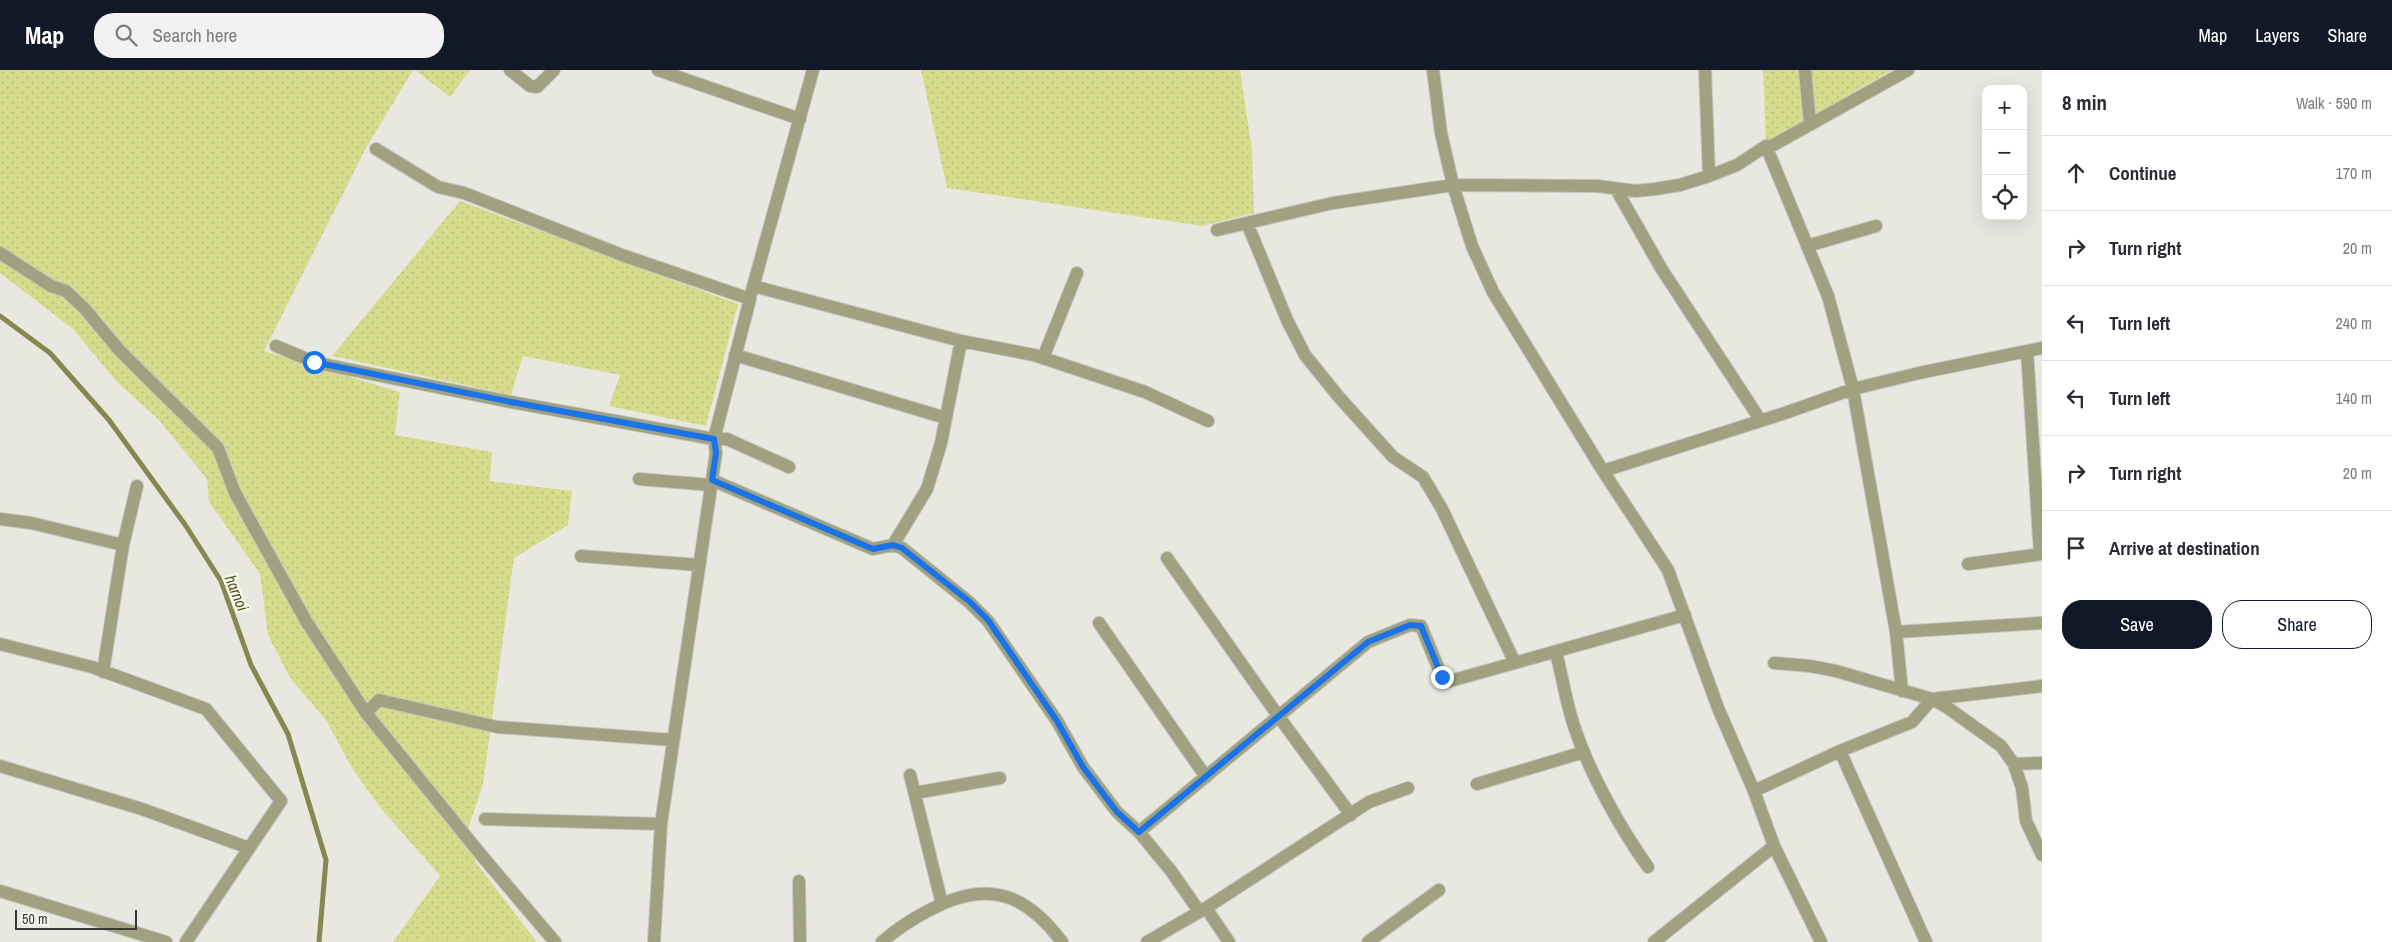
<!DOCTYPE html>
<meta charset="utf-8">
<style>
:root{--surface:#fff;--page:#f2f2f3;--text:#2b2b33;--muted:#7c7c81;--line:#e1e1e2;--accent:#111827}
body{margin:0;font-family:"Archivo Narrow",sans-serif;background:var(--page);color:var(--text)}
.controls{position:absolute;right:15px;top:15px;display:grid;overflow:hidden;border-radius:10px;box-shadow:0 5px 20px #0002}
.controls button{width:45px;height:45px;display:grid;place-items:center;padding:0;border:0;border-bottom:1px solid var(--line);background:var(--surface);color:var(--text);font:25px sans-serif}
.scale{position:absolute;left:15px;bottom:12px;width:122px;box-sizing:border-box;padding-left:5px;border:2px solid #383835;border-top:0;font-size:14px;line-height:18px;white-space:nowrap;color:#383835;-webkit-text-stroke:4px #f5f6ee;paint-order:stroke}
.stop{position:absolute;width:15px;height:15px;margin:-11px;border:4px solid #1a73e8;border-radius:50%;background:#fff}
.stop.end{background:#1a73e8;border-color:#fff;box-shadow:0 1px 5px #0008}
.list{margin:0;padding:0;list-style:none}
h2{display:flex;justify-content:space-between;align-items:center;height:65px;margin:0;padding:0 20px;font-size:21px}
h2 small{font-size:16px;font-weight:400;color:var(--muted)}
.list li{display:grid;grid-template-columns:32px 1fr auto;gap:15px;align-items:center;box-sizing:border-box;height:75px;padding:0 20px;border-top:1px solid var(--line)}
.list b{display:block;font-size:19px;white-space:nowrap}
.list em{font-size:16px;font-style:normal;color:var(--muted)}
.actions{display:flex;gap:10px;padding:15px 20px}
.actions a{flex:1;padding:11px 0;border:1px solid var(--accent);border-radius:20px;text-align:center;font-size:18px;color:var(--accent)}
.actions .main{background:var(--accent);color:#fff}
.icon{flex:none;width:28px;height:28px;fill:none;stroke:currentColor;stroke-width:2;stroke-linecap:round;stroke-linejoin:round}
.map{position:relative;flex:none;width:2042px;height:872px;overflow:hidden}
header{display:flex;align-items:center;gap:30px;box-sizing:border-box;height:70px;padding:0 25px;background:var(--accent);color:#fff}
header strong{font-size:24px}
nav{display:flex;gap:28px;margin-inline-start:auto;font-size:18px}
.search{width:350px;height:45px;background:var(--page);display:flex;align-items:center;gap:12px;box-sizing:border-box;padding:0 18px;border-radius:20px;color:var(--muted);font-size:19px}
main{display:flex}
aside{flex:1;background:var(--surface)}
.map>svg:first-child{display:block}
.grass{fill:url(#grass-dots)}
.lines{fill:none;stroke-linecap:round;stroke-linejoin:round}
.stream{stroke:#868850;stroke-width:5}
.minor-casing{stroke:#c5c5bf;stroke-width:14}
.minor{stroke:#9fa180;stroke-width:12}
.route{stroke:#1a73e8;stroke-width:6}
.labels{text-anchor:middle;stroke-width:5;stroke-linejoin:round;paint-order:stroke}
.water-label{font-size:16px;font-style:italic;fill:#54561b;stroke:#f5f6ee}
</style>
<header>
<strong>Map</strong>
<div class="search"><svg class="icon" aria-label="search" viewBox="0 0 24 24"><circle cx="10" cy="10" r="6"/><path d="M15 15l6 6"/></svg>Search here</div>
<nav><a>Map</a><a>Layers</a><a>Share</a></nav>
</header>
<main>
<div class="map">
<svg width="2042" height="872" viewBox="0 0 2042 872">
<defs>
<pattern id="grass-dots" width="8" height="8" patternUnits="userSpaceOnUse" patternTransform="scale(1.25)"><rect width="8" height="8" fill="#d7dc8c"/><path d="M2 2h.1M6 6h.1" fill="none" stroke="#b9be79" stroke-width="1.8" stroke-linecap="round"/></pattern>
</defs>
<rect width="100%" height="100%" fill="#e8e8e1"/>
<path class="grass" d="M0,0H413L366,78L264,281L400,322L395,365L492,382L490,411L572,421L568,455L514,488L483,714L467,762L476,793L537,872H393L440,806L379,736L352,698L326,650L290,608L268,565L260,504L209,432L207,409L159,350L117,312L73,259L0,203Z
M415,0H470L450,27Z
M921,0H1240L1252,80L1254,143L1202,156L947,118Z
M1763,0H1892L1766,73Z
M460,131L738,234L706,356L609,336L620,305L523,286L511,325L332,286Z"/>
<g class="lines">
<path class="stream" d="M0,246L50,283L109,350L186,456L221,511L251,595L288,664L326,790L319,872"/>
<defs>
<path id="minor" d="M510,0L530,16L537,17L554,0
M658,0L800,49
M1433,0L1441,63L1453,115L1472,176L1493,222L1603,401L1668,500L1718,638L1754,721L1774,776L1821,872
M1705,0L1709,106
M1805,0L1810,54
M1766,76L1828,226L1853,319L1896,562L1902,621
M376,79L438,117L464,123L622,185L750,229L714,369H727L789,397
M1616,119L1661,198L1761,351
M1247,153L1287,250L1305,285L1338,326L1393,387L1423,407L1442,439L1515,593
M1217,160L1333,133L1453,115L1597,116L1636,121L1655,119L1680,115L1709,106L1737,95L1766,76L1768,78L1908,0
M1807,176L1876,156
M0,183L51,216L66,221L85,239L120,281L218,378L235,423L306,551L366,643L482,786L555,872
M753,216L961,271L1034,285L1145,322L1208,351
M751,224L813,0
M276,276L314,292L332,296L511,332L714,369L716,383L661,754L654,872
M2027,281L2040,484
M735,285L946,348
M1043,288L1077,203
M1603,401L1785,343L1853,319L1919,303L2042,278
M639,409L711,415
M712,410L873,479L893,475L902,478L969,532L988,551L1057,651L1083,697L1117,742L1139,762
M0,449L31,453L123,475L103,602
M123,475L137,416
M893,475L927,419L941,373L961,271
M581,486L699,495
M1167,488L1279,647L1351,745
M1968,494L2042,484
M1099,553L1206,707
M1896,562L2042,553
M0,574L92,597L206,639L281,731L186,872
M1556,582C1562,606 1566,632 1574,656C1589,702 1620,758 1648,797
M1774,593L1810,596L1836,601L1932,629L1948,638L2001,676L2014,694L2022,718L2026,751L2042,785
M366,643L379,630L497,657L673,670
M1840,681L1926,872
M2014,694L2042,693
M0,696L142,739L249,778
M910,705L942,834
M1477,714L1584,682
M1754,721L1840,681L1912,652L1932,629L2042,616
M915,723L1000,708
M485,749L661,754
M799,811L800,872
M0,821L166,872
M1206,838L1229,872
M1199,841L1171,801L1139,762L1368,572L1410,555L1421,556L1442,607L1450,611L1685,545
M882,872C901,855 920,844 944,833C995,811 1030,829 1062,872
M1147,872L1206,838L1369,732L1408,718
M1368,872L1439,820
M1654,872L1774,776"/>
</defs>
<use href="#minor" class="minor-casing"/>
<use href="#minor" class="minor"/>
</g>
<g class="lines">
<path class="route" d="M314,292L511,332L714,369L716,383L712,410L873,479L893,475L902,478L970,532L988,550L1057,651L1083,697L1117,742L1139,762L1368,572L1410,555L1421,556L1442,607"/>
</g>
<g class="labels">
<g class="water-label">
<text transform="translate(237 523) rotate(68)" y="6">harnoi</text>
</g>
</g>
</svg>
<div class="controls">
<button>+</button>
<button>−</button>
<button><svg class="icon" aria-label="locate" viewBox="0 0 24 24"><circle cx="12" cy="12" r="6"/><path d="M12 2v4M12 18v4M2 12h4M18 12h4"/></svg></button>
</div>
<div class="scale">50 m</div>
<div class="stop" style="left:314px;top:292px"></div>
<div class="stop end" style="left:1442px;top:607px"></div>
</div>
<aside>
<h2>8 min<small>Walk · 590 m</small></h2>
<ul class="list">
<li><svg class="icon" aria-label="ahead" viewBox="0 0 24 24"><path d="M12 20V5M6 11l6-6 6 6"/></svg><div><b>Continue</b></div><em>170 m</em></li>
<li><svg class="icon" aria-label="right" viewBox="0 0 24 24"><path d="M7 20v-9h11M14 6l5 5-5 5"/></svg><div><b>Turn right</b></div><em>20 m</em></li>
<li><svg class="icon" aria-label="left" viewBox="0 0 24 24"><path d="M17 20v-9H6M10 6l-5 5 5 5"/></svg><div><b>Turn left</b></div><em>240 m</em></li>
<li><svg class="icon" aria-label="left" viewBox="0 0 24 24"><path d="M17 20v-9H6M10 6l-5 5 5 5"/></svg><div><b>Turn left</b></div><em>140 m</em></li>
<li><svg class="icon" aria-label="right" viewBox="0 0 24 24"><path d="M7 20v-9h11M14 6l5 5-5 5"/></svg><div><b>Turn right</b></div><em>20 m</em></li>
<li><svg class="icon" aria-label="arrive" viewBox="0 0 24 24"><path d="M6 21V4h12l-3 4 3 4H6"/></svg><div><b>Arrive at destination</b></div></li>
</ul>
<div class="actions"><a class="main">Save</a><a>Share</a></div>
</aside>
</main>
